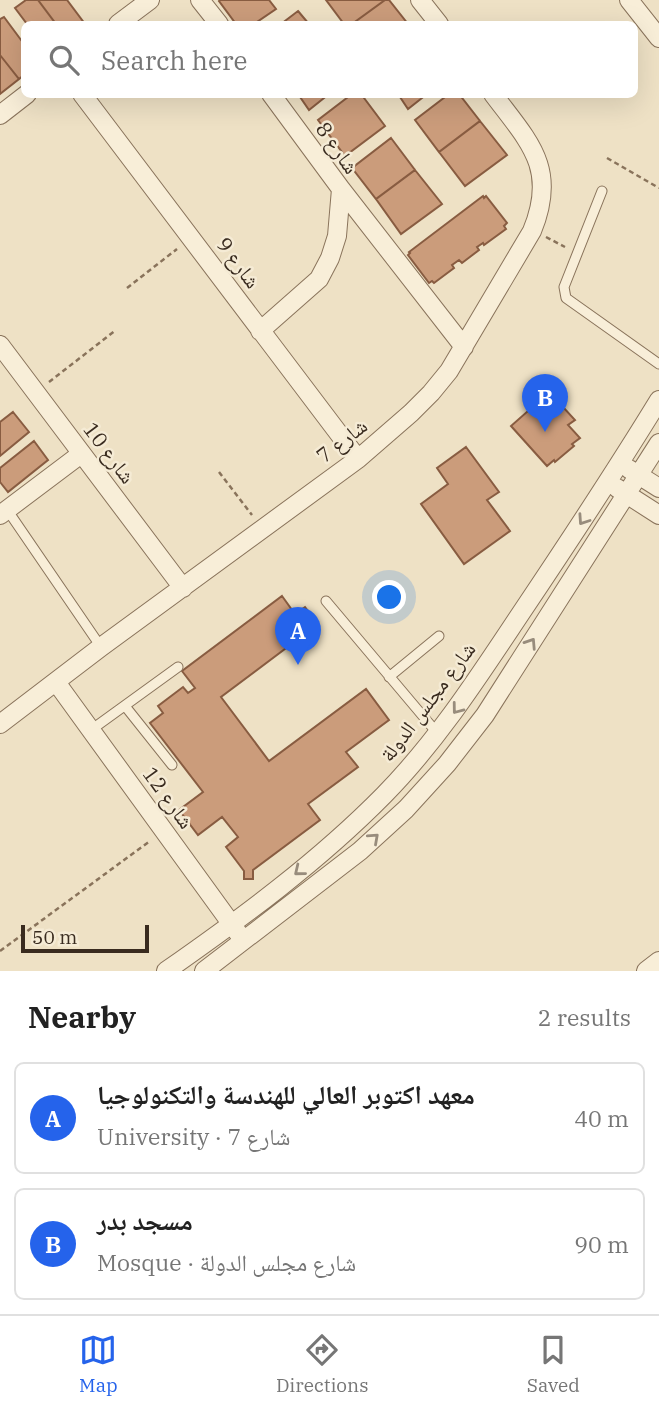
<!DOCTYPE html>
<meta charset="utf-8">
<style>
:root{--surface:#fff;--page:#f6f6f6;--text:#222;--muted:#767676;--line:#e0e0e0;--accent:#2563eb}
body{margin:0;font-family:"IBM Plex Serif","Noto Naskh Arabic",serif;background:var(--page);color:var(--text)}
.scale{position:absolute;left:21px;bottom:18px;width:128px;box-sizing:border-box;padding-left:7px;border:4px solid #392b1f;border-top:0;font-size:19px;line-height:24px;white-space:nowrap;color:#392b1f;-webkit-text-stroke:5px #f5ebd5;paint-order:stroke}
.you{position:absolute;left:390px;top:598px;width:24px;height:24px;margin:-18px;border:5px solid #fff;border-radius:50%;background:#1a73e8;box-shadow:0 0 0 10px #1a73e833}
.badge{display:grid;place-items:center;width:46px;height:46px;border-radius:50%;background:var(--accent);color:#fff;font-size:23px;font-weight:700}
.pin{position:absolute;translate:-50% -58px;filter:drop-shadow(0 2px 4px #0008)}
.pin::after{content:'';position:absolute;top:37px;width:24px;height:21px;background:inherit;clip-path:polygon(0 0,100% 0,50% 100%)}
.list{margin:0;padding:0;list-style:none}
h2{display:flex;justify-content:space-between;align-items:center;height:91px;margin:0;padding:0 28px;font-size:30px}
h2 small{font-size:23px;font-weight:400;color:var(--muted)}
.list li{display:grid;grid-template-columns:46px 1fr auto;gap:21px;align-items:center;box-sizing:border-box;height:112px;margin:0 14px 14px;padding:0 14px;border:2px solid var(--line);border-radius:10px}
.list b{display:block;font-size:26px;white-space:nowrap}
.list p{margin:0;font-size:23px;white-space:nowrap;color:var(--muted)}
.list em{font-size:23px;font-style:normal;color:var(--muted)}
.icon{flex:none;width:38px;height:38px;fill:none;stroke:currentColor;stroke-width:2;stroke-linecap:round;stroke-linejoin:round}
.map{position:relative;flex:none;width:659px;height:971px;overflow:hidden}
.search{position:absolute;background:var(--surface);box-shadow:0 7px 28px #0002;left:21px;right:21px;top:21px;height:77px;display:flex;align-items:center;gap:18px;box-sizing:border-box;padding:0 24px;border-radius:10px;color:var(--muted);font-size:26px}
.sheet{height:343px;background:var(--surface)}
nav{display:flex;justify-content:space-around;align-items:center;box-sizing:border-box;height:98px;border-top:2px solid var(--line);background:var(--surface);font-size:19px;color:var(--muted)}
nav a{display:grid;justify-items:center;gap:4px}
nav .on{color:var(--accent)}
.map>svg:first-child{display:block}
.building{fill:#cb9c7b;stroke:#885c41;stroke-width:2}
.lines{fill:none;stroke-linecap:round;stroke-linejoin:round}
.service-casing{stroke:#89735b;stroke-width:11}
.minor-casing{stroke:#89735b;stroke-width:20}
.path{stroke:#89735b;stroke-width:2.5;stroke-dasharray:5 3.5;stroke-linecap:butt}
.service{stroke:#f8eed8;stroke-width:9}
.minor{stroke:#f8eed8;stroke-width:18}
.oneway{stroke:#988c7c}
.labels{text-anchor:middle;stroke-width:5;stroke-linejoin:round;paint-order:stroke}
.street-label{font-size:21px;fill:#392b1f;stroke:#f5ebd5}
</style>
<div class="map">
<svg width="659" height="971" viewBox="0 0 659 971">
<rect width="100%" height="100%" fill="#eee1c5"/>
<path class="building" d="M26,0H38L56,24H27L15,8Z
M38,0H67L85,24H56Z
M220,0H269L276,9L254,24H236L219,1Z
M326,0H385L352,24H344Z
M385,0H389L408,24H352Z
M298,11L309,24H281Z
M4,17L24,44V75L19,79L0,55V19Z
M0,55L19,79L0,94Z
M298,94H329L309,110Z
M352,94H361L385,126L345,156L318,120Z
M398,94H427L408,109Z
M449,94H459L480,121L439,152L415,120Z
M480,121L507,155L465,186L439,152Z
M391,138L415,170L376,199L352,168Z
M415,170L442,204L401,234L376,199Z
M483,196L484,198L486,196L507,223L504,226L506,229L484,245L483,243L477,247L479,250L462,263L459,260L452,265L454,268L434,283L432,281L429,283L408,255L410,253L409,252Z
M551,394L575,420L568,425L580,438L572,444L574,446L555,462L554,460L547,466L511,426L546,395L548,397Z
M13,412L29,432L0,456V422Z
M34,441L48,460L8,492L0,482V468Z
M466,447L499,492L487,500L510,531L464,564L421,504L448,484L437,468Z
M282,596L295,614L305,607L318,624L221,697L269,761L366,689L389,720L346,752L358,767L308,804L320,820L253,870V879H244V871L226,847L238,837L222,817L198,835L179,810L203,792L150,723L163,713L158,706L183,687L188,693L195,688L182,671Z"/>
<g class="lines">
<defs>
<path id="service" d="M602,191L564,287L566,298L659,364
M8,511L101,647
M326,601L438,734
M389,677L439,636
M125,706L172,765
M91,730L178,667"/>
<path id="minor" d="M200,0L219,24
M420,0L439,24
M629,0L659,38
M118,24L150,0
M82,94L358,459
M0,115L27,94
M341,189L464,347
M260,331L319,279L330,258L337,236L341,189L271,94
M0,345L183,588
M629,469L659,488
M617,488L659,515
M0,515L81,454
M56,682L238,933
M0,724L101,647L358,459L411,413L431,393L449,371L532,231C558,168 529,142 493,94
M166,971C242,918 319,861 384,795C438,740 479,676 521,613C568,543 615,472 659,400
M204,971L360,851L406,809L447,764L485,715L659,443
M646,971L659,961"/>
</defs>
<use href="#service" class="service-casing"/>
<use href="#minor" class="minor-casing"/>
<path class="path" d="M607,158L659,188
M546,237L565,247
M127,288L177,249
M49,382L116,330
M219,472L252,515
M0,951L150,841"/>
<use href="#service" class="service"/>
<use href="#minor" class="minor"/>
</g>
<defs><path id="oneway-chevron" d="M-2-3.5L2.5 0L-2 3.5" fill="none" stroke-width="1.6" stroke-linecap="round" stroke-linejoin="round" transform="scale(1.75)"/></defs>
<g class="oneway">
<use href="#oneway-chevron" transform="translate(583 520) rotate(124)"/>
<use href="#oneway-chevron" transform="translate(531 643) rotate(-57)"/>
<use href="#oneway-chevron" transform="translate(457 709) rotate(127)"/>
<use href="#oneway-chevron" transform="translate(374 838) rotate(-42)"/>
<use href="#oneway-chevron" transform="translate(299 871) rotate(141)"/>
</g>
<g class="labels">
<g class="street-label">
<text transform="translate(337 148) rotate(55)" y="7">شارع 8</text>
<text transform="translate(238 263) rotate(53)" y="7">شارع 9</text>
<text transform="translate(342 441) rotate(-38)" y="7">شارع 7</text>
<text transform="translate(109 453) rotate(53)" y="7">شارع 10</text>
<text transform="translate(428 702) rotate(-53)" y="7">شارع مجلس الدولة</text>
<text transform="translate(168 798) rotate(54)" y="7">شارع 12</text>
</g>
</g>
</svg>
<div class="scale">50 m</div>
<div class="you"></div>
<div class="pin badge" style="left:298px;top:665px">A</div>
<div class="pin badge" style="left:545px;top:432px">B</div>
<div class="search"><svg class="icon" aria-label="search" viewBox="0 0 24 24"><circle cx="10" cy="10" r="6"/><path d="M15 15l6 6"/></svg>Search here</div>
</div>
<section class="sheet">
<h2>Nearby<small>2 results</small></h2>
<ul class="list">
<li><span class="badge">A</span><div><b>معهد اكتوبر العالي للهندسة والتكنولوجيا</b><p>University · شارع 7</p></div><em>40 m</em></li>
<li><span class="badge">B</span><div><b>مسجد بدر</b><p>Mosque · شارع مجلس الدولة</p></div><em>90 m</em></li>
</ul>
</section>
<nav>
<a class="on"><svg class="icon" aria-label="map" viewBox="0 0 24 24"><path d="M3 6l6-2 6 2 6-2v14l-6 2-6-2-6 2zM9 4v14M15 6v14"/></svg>Map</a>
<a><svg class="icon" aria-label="directions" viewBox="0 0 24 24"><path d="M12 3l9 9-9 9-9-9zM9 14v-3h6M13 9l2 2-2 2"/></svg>Directions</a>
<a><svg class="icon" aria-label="saved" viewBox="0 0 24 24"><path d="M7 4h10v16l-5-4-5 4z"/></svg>Saved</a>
</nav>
